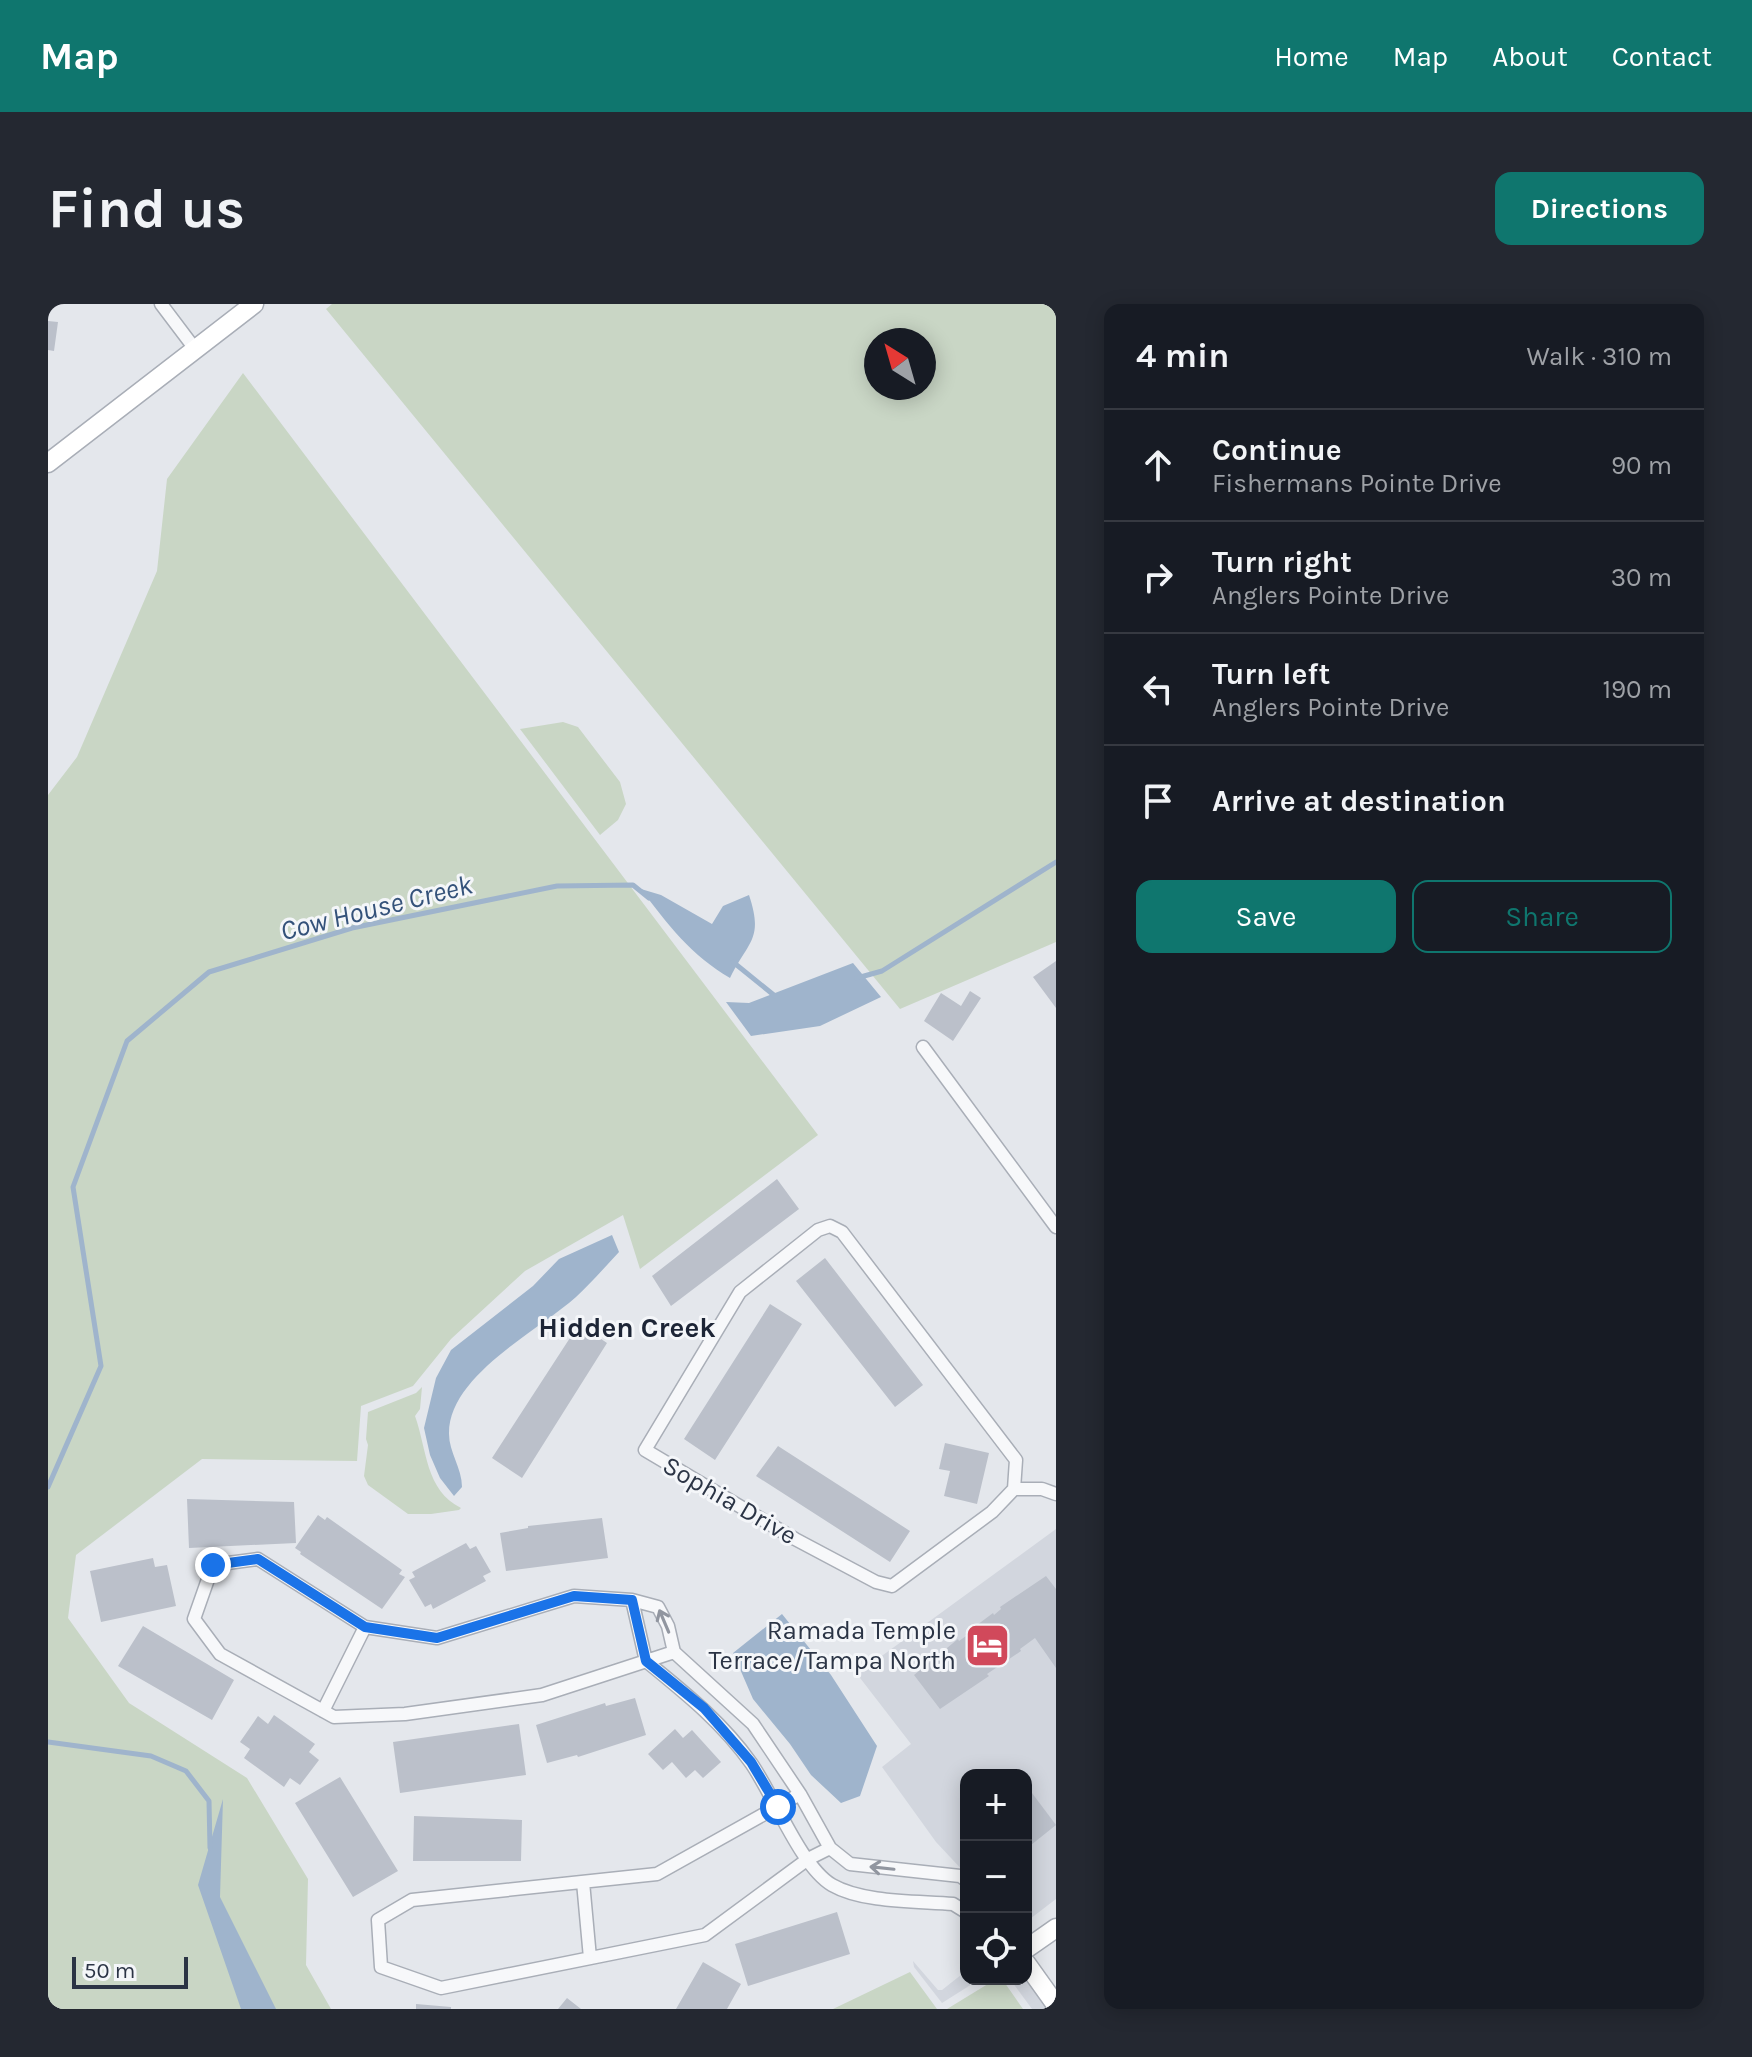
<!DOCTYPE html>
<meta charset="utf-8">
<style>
:root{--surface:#171b24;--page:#242831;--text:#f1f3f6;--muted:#9ea1a6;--line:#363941;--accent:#0f766e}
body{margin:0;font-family:Karla,sans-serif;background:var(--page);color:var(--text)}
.controls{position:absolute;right:24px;bottom:24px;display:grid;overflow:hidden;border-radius:16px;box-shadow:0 4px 20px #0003}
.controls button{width:72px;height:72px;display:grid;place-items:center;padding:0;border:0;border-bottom:2px solid var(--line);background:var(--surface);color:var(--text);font:40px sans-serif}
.compass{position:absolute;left:816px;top:24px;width:72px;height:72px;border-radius:50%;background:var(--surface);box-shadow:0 4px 20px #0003;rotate:323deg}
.scale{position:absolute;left:24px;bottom:20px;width:116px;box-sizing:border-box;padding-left:8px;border:4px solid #2b3445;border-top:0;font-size:22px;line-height:28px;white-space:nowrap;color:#2b3445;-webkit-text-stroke:6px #f4f6f9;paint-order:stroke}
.stop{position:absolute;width:24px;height:24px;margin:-18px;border:6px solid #1a73e8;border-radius:50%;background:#fff}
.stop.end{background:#1a73e8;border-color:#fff;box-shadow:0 2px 8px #0008}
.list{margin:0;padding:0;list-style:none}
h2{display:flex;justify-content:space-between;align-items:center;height:104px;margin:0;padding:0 32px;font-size:34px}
h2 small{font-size:26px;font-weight:400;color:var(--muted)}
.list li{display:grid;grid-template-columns:52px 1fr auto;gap:24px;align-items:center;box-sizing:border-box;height:112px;padding:0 32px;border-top:2px solid var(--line)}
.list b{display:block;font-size:30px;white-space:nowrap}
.list p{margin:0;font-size:26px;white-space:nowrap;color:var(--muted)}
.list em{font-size:26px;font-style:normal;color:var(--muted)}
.actions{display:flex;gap:16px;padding:24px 32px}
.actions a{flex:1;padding:18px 0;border:2px solid var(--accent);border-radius:16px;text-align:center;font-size:28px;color:var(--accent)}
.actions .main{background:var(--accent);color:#fff}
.icon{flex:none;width:44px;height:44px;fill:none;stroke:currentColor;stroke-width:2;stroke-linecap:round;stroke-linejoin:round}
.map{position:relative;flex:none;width:1008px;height:1705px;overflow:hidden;border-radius:16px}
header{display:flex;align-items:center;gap:48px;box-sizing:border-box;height:112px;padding:0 40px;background:var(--accent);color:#fff}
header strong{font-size:38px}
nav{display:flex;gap:44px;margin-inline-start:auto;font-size:28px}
.intro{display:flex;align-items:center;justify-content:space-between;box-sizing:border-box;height:192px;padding:0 48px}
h1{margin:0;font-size:56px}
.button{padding:20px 36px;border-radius:16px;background:var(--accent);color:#fff;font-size:28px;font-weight:700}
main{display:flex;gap:48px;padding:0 48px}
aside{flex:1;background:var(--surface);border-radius:16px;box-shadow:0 4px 20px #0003}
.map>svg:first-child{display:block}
.built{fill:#d2d6de}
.green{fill:#c9d6c5;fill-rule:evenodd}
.water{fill:#9fb4cc}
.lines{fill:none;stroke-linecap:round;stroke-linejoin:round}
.stream{stroke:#9fb4cc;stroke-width:5}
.building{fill:#bbc0ca}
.street-casing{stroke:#a9aeb7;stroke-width:15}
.secondary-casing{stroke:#a9aeb7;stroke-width:21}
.street{stroke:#f7f8fa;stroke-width:12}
.secondary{stroke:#fff;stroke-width:18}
.oneway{stroke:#9196a0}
.route{stroke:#1a73e8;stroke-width:10}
.labels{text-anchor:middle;stroke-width:6;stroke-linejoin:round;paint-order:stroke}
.street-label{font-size:26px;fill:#2b3445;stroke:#f4f6f9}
.poi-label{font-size:26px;fill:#2b3445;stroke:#f4f6f9;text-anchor:end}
.water-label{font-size:28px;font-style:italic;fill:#34527a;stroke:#f4f6f9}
.neighbourhood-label{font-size:28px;font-weight:bold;fill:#1d2536;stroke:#f4f6f9}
</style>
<header>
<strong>Map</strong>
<nav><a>Home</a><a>Map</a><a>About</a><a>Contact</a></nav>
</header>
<div class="intro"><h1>Find us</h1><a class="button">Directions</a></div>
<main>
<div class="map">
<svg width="1008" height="1705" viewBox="0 0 1008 1705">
<rect width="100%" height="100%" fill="#e4e7ec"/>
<path class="built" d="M1008,1225V1595L978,1618V1471H918V1570L888,1538L834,1463L863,1440L809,1370Z
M865,1657L890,1686H894L918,1667V1675H932L894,1699L866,1663Z
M978,1673L1001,1705H984L962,1675Z"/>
<path class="green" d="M284,0H1008V638L852,705L278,5ZM876,36V84H828V36Z
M195,69L770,831L592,965L575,911L477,967L403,1035L365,1082L313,1102L309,1157L154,1155L28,1251L20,1314L81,1399L199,1474L260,1575L258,1661L283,1705H0V491L29,453L109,267L119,175Z
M515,418L530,423L572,478L578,500L570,516L552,531L472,425Z
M374,1083L372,1105L367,1112C379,1145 377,1186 413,1204L411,1206L383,1210H360L320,1181L316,1172L320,1141L318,1135L320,1108L368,1089Z
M862,1668L889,1705H785Z
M948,1675H954L975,1705H899Z"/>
<path class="water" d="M593,585L613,591L664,620L675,602L701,591C716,636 700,637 682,674C644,652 619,620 593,585Z
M805,659L833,693L772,722L703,732L678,698L701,699Z
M564,931L571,948C557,963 543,979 528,993C490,1027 400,1072 401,1130C401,1148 414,1164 414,1183L406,1192L392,1174L382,1151L376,1124L388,1074L403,1046L485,982L511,955Z
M734,1310L783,1371L829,1442L812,1492L793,1499L763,1471L742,1440L705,1395L685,1349Z
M175,1495L172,1593L228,1705H193L150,1581Z"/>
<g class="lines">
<path class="stream" d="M685,658L727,692
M809,674L834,667L1008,558
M0,1183L53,1062L25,883L79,737L161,668L304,624L509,582L585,581L601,594
M0,1438L103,1452L138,1467L161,1497L162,1544"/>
</g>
<path class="building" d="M0,17L10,18L6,47L0,46Z
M1008,657V704L985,673Z
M922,687L933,694L905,737L876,717L893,689L913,702Z
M729,875L751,905L623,1002L604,972Z
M777,954L875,1081L847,1103L748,977Z
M722,1000L754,1020L667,1156L636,1135Z
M531,1020L559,1039L474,1174L444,1154Z
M897,1139L941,1149L929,1200L896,1192L902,1167L891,1165Z
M730,1142L862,1227L842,1258L708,1172Z
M139,1195L246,1198L248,1239L141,1244Z
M270,1211L277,1216L279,1213L354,1266L351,1270L357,1273L334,1305L252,1250L253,1248L247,1244Z
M554,1214L560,1254L458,1267L452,1229L480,1224V1222Z
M418,1239L422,1245L428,1242L443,1268L435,1272L438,1277L385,1305L383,1300L377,1303L361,1276L367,1273L364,1268Z
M105,1254L107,1263L119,1261L128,1302L53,1318L42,1267Z
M998,1272L1008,1285V1364L987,1334L972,1345L973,1347L939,1370L941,1372L892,1405L866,1371L910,1335L911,1337L918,1332L917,1330L945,1309L946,1311L953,1305L952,1303Z
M95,1322L186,1376L164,1416L70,1362Z
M587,1394L598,1431L530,1453L529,1451L499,1459L488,1421L557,1399L558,1402Z
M226,1411L267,1440L261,1448L271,1456L252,1481L242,1474L236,1483L196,1454L202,1445L192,1438L210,1412L220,1420Z
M471,1420L478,1471L352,1489L345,1438Z
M627,1425L635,1434L644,1426L673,1458L655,1474L647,1466L638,1474L624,1458L615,1466L600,1450Z
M292,1473L350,1567L305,1593L247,1499Z
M978,1481L1008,1521L978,1545Z
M366,1512L474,1516L473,1557H365Z
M789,1608L802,1650L700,1682L687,1640Z
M655,1658L693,1680L679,1705H628Z
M519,1694L533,1705H510Z
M368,1700L403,1703V1705H368Z"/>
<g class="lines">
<defs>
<path id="street" d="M113,0L147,45
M875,743L1008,923
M966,1185L968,1156L794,928L782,922L770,926L692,988L597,1146L747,1235L828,1278L844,1282L944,1208L966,1185H994L1008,1190
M584,1296L598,1357
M626,1348L494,1391L357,1410L286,1413L172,1350L146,1315L165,1261L210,1255L317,1323L389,1334L526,1292L584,1296L610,1303L620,1322L626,1348L705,1420L752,1490L782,1544L802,1560L912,1572L918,1576
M598,1357C636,1388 674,1418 703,1459C725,1490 753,1563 784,1581C815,1599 870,1597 905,1600L918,1608
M275,1407L317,1323
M752,1490L609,1570L364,1596L330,1616L333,1663L393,1684L657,1631L760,1555L782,1544
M535,1578L542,1654"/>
<path id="secondary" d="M0,159L206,0
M978,1645L1008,1624
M978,1659L1008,1701"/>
</defs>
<use href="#street" class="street-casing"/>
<use href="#secondary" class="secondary-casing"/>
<use href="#street" class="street"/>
<use href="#secondary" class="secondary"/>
</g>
<defs><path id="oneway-shaft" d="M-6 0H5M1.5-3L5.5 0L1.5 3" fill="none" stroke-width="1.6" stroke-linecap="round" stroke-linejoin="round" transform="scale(2)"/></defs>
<g class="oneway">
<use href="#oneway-shaft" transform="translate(616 1317) rotate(-113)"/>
<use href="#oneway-shaft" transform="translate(834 1564) rotate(-174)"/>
</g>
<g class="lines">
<path class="route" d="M165,1261L210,1255L317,1323L389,1334L526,1292L584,1296L598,1357L656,1404L703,1458L730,1503"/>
</g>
<defs>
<symbol id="hotel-square" viewBox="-11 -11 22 22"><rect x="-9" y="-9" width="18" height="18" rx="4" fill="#d1495b" stroke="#f4f6f9"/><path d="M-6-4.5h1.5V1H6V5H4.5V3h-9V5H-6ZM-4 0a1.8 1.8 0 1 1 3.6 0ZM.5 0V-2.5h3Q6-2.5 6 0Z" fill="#fff"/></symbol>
</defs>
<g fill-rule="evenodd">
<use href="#hotel-square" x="914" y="1316" width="51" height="51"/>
</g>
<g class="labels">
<g class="street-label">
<text transform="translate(682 1196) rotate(30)" y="9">Sophia Drive</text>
</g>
<g class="poi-label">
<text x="908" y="1335">Ramada Temple<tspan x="908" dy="30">Terrace/Tampa North</tspan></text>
</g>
<g class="water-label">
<text transform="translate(328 603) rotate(-14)" y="10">Cow House Creek</text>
</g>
<g class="neighbourhood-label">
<text x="579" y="1033">Hidden Creek</text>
</g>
</g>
</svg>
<div class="controls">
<button>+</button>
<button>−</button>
<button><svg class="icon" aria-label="locate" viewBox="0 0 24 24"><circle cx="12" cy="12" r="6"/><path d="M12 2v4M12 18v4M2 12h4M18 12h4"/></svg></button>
</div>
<svg class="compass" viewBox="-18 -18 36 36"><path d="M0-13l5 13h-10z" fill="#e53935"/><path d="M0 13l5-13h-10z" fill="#9ea1a6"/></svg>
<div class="scale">50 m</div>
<div class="stop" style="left:730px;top:1503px"></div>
<div class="stop end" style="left:165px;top:1261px"></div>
</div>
<aside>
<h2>4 min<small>Walk · 310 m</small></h2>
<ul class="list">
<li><svg class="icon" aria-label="ahead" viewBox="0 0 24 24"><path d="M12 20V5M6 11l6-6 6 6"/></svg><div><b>Continue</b><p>Fishermans Pointe Drive</p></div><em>90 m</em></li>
<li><svg class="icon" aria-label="right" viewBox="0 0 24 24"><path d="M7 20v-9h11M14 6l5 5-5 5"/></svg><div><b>Turn right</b><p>Anglers Pointe Drive</p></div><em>30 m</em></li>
<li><svg class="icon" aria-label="left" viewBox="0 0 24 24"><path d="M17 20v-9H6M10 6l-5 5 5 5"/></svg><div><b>Turn left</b><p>Anglers Pointe Drive</p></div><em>190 m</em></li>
<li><svg class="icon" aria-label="arrive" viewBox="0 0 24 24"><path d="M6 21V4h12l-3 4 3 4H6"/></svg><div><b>Arrive at destination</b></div></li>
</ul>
<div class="actions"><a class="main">Save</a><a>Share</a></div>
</aside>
</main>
